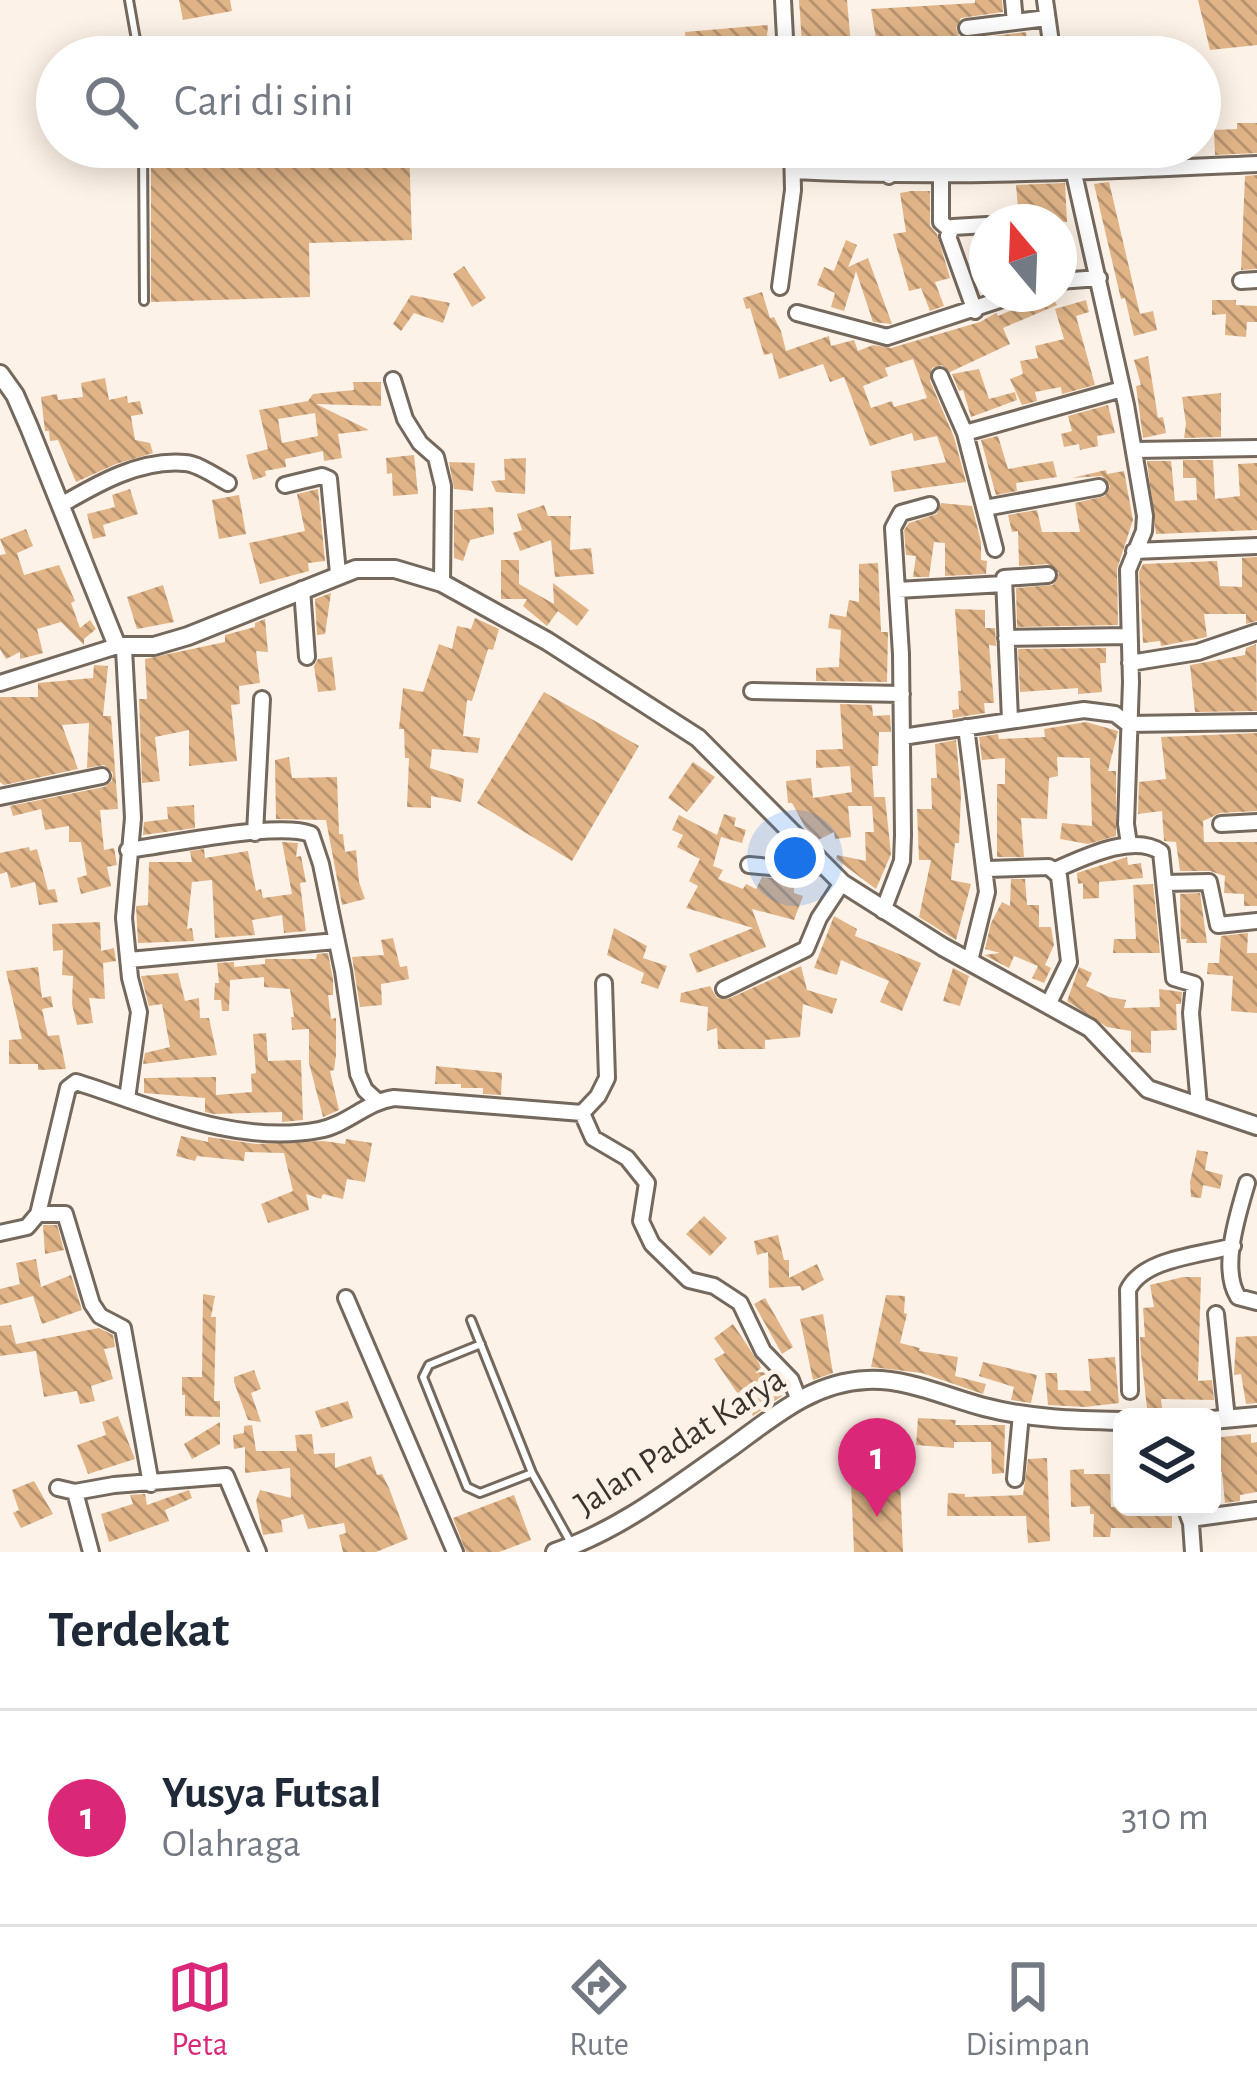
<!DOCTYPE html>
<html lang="id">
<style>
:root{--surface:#fff;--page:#f6f6f7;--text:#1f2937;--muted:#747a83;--line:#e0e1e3;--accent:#db2777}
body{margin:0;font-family:"Alegreya Sans",sans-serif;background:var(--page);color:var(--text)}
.controls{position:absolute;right:36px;bottom:36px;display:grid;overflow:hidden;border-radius:18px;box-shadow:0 6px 30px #0003}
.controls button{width:108px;height:108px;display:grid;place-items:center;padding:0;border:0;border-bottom:3px solid var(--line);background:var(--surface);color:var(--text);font:60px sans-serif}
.compass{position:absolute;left:969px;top:204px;width:108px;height:108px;border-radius:50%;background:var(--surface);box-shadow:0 6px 30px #0003;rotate:341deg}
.you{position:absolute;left:795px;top:858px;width:42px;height:42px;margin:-30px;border:9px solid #fff;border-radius:50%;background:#1a73e8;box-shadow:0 0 0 18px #1a73e833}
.badge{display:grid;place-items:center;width:78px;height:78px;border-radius:50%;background:var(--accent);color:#fff;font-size:39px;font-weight:700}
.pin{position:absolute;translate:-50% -99px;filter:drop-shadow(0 3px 6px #0008)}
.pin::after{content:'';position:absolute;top:63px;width:42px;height:36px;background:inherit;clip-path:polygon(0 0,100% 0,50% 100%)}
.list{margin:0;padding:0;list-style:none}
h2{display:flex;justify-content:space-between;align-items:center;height:156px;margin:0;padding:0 48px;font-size:51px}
h2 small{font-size:39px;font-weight:400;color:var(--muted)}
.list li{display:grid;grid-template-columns:78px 1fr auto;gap:36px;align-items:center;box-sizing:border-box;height:216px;padding:0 48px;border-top:3px solid var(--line)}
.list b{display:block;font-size:45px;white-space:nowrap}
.list p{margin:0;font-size:39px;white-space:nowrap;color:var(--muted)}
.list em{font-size:39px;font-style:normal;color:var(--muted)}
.icon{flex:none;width:66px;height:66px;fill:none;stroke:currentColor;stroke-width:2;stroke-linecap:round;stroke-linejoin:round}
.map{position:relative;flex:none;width:1257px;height:1552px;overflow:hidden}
.search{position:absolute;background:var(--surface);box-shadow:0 6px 30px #0003;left:36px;right:36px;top:36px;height:132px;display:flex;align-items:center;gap:30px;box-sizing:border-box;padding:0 42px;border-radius:66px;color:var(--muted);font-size:45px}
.sheet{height:372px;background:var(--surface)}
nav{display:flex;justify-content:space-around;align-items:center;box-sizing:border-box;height:168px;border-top:3px solid var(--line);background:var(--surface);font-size:33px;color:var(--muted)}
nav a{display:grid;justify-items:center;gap:6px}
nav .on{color:var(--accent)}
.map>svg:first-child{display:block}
.building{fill:url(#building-back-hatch);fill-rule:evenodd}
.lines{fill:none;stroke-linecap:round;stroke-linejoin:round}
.service-casing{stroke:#75695d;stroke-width:12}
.minor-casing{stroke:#75695d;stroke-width:20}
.tertiary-casing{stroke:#75695d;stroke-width:22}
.service{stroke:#fff;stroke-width:6}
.minor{stroke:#fff;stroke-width:14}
.tertiary{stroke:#fff;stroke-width:16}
.labels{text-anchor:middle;stroke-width:10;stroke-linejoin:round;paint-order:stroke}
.street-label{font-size:36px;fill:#39342e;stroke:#fdf2e7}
</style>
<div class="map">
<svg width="1257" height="1552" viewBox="0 0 1257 1552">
<defs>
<pattern id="building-back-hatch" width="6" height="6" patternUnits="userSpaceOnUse" patternTransform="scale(3)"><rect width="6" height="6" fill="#e0b487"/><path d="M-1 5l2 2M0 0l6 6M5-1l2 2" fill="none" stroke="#b7936f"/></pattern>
</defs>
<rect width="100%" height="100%" fill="#fdf2e7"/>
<path class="building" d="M179,0H230L232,11L183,20Z
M799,0H847L852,57H803Z
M975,0H1002L1003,12L961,18L956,28L959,36L968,39L1026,32L1029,57H879L871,9L975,3Z
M1198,0H1257V45L1210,50Z
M768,25L765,57H687L685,32Z
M406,41L407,57H197V47Z
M1237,123H1257V153L1215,155L1214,130L1237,129Z
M151,147H409L412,240L309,243L310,297L151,302Z
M956,147H1003V160L932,163L930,154L957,150Z
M1257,175V269L1241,270L1245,176Z
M1109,182L1140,314L1153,311L1157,330L1134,336L1125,298L1121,299L1094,184Z
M1065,183L1067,222L1019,220L1016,185Z
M911,191H930V226L937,234L950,278L935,282L944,306L930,311L921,288L909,291L893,234L906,232L900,193Z
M846,240L857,245L848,267L868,258L892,324L873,322L856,271L844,311L831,307L835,293L817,285L824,267L834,271Z
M464,266L486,298L472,307L453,274Z
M762,292L770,318L774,317L781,331L786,351L829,336L831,346L854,340L858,351L873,345L891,348L980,322L996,313L998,316L1050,294L1057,305L1003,328L1010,344L950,372L942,365L932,368L930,381L954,437L966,482L894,492L891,471L946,462L937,436L914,441L912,433L870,446L844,377L830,382L823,364L779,379L772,353L764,355L750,308L746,309L743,298ZM913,359L927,398L894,407L892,401L871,408L863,386L888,376L885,368Z
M411,295L450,303L443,323L414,313L401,331L393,324Z
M1086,300L1089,312L1076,316L1095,385L1062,394L1061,387L1035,392L1037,401L1022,405L1010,379L1023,374L1020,361L1038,358L1035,346L1064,339L1055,309Z
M1212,300H1236V305L1257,306V322H1247L1246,337L1225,335L1226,314L1212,315Z
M1148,356L1158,418L1163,417L1166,433L1143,438L1136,386L1141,385L1134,360Z
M979,369L989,399L1015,392L1017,400L971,417L963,390L959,391L952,374Z
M105,378L109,400L127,396L128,403L140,401L143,414L131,416L135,440L150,443L153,453L116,464L76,482L58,440L50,441L49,431H45L41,397L57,394L58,400L83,397L81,383Z
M353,382H381V406L316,404L369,430L338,434L342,458L324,461L323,451L285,459L286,467L265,471L266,476L253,480L246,455L268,449L259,410L308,401L313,394L354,390ZM315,413L318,436L282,443L278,419Z
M1221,393V437L1184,438L1186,424L1182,397Z
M1108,405L1115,433L1097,436L1098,446L1080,450L1079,444L1064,447L1061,434L1072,431L1068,416Z
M998,436L1008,469L1053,461L1057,477L1016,483L1017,491L996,495L981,440Z
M414,455L418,494L393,496L392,473L387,474L386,458Z
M526,458L525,494L496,492L491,481L505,480L504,459Z
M1183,460H1213L1215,499L1240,496L1238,464L1257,463V530L1156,534L1147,461H1171L1175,501L1197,500L1196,478H1183Z
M449,462L475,463L473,491L454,489Z
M1106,470L1107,474L1124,471L1133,520L1117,569L1118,625L1017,627L1016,588L1053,585L1059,573L1048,564L1019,566L1018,531L1012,532L1008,515L1037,510L1042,532H1080L1075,503L1105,496L1110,486L1102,476L1072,478Z
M130,489L138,514L103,525L106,536L93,539L87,514L115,507L112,495Z
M318,489L325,561L308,563L309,571L260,584L249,543L305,531L297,494Z
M239,495L246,534L219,539L212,500Z
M941,503L972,506L981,542V560L987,561L986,574L945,576V543L934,542L929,577H913L916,556L906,555L904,530L909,523L937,514Z
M544,505L548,516H571L570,550L591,548L594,574L555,577L551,540L520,551L513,533L522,530L517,514Z
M493,507L494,534L470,540L463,561L454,558V510Z
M26,529L33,546L17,553L24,575L59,565L75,601L71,603L80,628L90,620L96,629L84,639V645L61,622L37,629L43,653L20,659V652L6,659L0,649V555L6,554L0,539Z
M1257,557V621L1246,624V614H1204L1207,637L1161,646L1160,641L1143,643L1139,572L1143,564L1217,561L1220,586L1242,587V558Z
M501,560H519V584L554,604L553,583L589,610L577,626L558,611L547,626L523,606L527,599H501Z
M878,563L881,632H888L887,682L816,681V668L839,667L841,630L828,628L830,614L846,617L849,600L859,602V564Z
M163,585L174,622L137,629L127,597Z
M331,593L325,634L317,635L315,599Z
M955,609L985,610V628H995L996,646L989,645L994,703H984L985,713L953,718L952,710L959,709L958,691H961Z
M475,618L499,629L493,650L488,649L472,701L467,700L463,736L480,738L478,753L432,749L430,768L464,779L461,802L431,796V808L407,807L409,758H405L404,729H399L403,688L423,692L439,644L452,649L457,626L471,629Z
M265,619L268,652L256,651L260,683L239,686L240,704L231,705L237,761L189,766V730L155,737L160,781L142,783L139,699H147L145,659L225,642V635L255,627V623Z
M1256,644L1257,711L1195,712L1190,665L1245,655L1246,648Z
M1106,648V663H1100L1102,692L1078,694V688L1020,692L1018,649Z
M332,657L336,690L318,692L314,666L318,659Z
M94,665L108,666L103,716H111L118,809L100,810L104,850L114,848L117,865L107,867L111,886L81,894L77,878L87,875L81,842H69V826L45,830L41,809L13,816L10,806L104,787L112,781L113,773L104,765L87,768L89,723L62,725L78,769L4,785L0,782V697H38V683L93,678Z
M544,692L639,746L572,861L477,803Z
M840,704L872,705L873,716L890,715L891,732H879L878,766H872L874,797H885L891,854L876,889L836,859L837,855L866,861L865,832H874L872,806H848L851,837L835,839L834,832L818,840L805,827L792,803H788L786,781L811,778L813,798L852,792L850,766L816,768V750L843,749Z
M1086,722L1118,731L1108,771H1116V836L1088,844L1060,839L1062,823L1092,826L1090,758L1057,757L1058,776L1049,778L1047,819L1021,818L1024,857H997V784H1005V758L982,760L979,737L998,734L999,739L1045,737L1044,729Z
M1257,733V811L1220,813L1203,821L1204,842H1257V906H1244V894L1224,893L1225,876L1210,871H1180L1176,842L1164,841L1162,811L1138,814L1139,782L1166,779L1161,737Z
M956,740L961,795L959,843H955L951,880L971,884L956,940L919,917L931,860H919L917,809H932L931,778H937L935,744Z
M289,757L292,778L337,777L339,834H343L345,852L356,850L359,882L365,899L342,905L326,820L276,819L275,760Z
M693,762L715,777L687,812L668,798Z
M194,805L195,828L143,835L144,822L168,819L167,807Z
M724,814L736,818L734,826L746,830L742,843L721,837L713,866L723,870L718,879L743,889L746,884L756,889L762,877L794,880V893L803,896L794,920L752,909L766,947L697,973L689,954L753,928L686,908L698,886L689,881L700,859L677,847L683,835L672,830L679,815L717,835Z
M282,842L298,843L296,857L301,856L306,882L300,883L306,931L284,933L282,915L252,920L255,935L215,938L212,880L192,882L187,929L192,928L194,941L138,943L136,906L148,905L149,862H192L190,851L204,849L205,858L248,851L256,891L261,889L263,898L292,894Z
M29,847L30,851L37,849L48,890L55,889L58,902L39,905L35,882L11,888L7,872L0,874V853Z
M1127,857L1128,865L1141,863L1143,878L1099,882V898L1083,899V883L1078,884L1077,873Z
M1011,879H1025L1027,905H1039V927H1051L1054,945L1045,965L1051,968L1044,983L1032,978L1038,966L1014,956L1009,968L984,955L1000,953L985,949L991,923L1002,902L1010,906Z
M1153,884L1160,953H1113L1114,939H1136L1133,885Z
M1200,893L1207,943H1186L1187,939H1181L1180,894Z
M834,916L857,929L855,936L921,963L902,1011L880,1002L889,981L841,960L837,975L814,968Z
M100,922L101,951L114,948L116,961L103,963L105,999L89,998L93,1023L77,1025L72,1004L73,976L62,975L63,950L53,951L52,924Z
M614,928L647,946L643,958L667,966L658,989L641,983L644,973L607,955Z
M1248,933L1247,953H1257V1013L1231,1011L1233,976L1207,974L1208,963H1219L1221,936Z
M393,938L400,967L407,966L409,979L381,984L382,1005L360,1007L352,957L384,955L381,940Z
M328,953L333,979V995H328L331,1019L336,1018V1055L334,1070L330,1071L339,1110L323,1117L309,1063V1029L292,1030L291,1017H294L290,989L264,987V977L230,980L229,1011H222L221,1000H214L215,983H219L217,963L234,962V967L265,964V959H316L317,954Z
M801,966L807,990L837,999L832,1014L803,1004L800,1037L765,1040V1049H718L717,1028L707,1031L708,1007L680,1002L681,993L710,986L717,998L728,999Z
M38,967L42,998L51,996L53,1007L42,1009L48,1036L59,1035L66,1069L38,1070V1064H9V1040L22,1039L6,971Z
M1079,967L1092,973L1086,986L1109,997L1126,1000L1124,1008L1160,1007L1159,989L1182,992L1181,1004H1176L1177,1030L1151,1031V1053L1131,1052V1031L1107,1027L1067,1001Z
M953,968L969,976L960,1006L943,1001Z
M178,973L185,1001L199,998L200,1018H209L217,1055L143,1064L145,1053L170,1047L162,1004L149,1006L141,976Z
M266,1033L268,1061L301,1060L303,1120L282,1122V1112L214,1114L205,1112V1098L144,1093V1078L216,1077V1095L252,1092L251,1074L256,1073L253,1034Z
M436,1066L502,1073L501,1095L483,1094V1088H461V1084H435Z
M181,1136L208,1142V1137L256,1144L323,1141L345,1144L346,1139L372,1143L365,1182L347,1179L343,1199L323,1194L321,1199L306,1194L309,1210L268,1223L261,1204L293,1191L284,1153L245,1152L244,1161L197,1156L195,1161L176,1156Z
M1197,1150L1208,1152L1205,1170L1223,1175L1220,1189L1203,1185L1201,1198L1191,1197L1190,1182Z
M704,1216L727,1238L710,1256L686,1234Z
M43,1225H57L64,1250L45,1254Z
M778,1235L784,1260H789V1278L817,1264L824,1280L802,1291L800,1286L769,1288L768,1252L757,1255L754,1241Z
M36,1259L41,1287L71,1275L82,1310L42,1324L33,1296L0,1305V1289L20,1284L16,1263Z
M1183,1277H1201L1198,1381L1212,1380L1214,1400L1161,1399L1163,1415L1148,1417L1141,1355L1140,1337H1145L1143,1308L1154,1307L1150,1285Z
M203,1294L215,1296L211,1317H216L214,1401H220V1417L185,1416V1395H182V1377H202Z
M886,1295L905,1296L904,1313L907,1314L900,1343L920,1348L919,1351L958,1357L955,1376L986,1384L983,1394L922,1373L871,1367Z
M765,1298L793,1347L782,1354L754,1304Z
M823,1314L833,1373L813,1380L800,1319Z
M733,1324L759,1363L761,1368L755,1373L764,1372L782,1396L753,1416L714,1359L725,1353L714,1338Z
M11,1325L16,1344L99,1328L113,1335L115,1347L104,1349L113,1379L91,1386L95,1401L80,1404L77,1391L44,1397L36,1351L0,1356V1326Z
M1257,1336V1403L1246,1404L1241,1374L1234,1375L1236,1337Z
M1115,1357L1119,1403L1085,1407L1048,1405L1045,1373H1057L1058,1390L1091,1391L1088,1359Z
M983,1362L1037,1375L1031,1403L1011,1400L1014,1387L979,1376Z
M254,1370L261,1389L251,1393L261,1422L248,1420L234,1382V1377Z
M348,1401L353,1418L321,1428L315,1411Z
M118,1416L135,1459L88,1474L77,1445L106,1435L102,1422Z
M918,1418L956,1420L955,1425H1005L1004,1473L992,1474L991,1442H954V1448L916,1445Z
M220,1422V1444L192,1459L184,1444Z
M252,1425L256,1451H297L295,1435L312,1434L314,1454L335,1453V1468L371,1456L377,1475L382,1474L389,1488L408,1539L376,1552H343L339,1535L346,1533L344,1523L308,1529L303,1514L281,1520L283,1532L263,1535L256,1501L260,1490L291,1498L290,1468L245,1473V1447L234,1449L233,1435L244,1433V1426Z
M1251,1434V1443L1257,1442V1492L1240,1495V1501L1225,1503L1222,1472H1212V1438Z
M1047,1458L1050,1541L1028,1543L1026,1516H947L948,1493L965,1494V1497L1023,1495L1028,1459Z
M1084,1469V1474H1110L1111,1507H1172V1528H1111L1110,1537H1093L1094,1514H1090V1506L1071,1507L1070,1470Z
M900,1480L903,1552H854L851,1482Z
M34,1481L53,1514L21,1528L13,1513L19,1510L12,1490Z
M189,1490L192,1498L165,1510L169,1521L109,1542L101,1514L133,1504L130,1495L145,1494L147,1505Z
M514,1495L531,1540L499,1552H466L453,1518Z"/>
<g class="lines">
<defs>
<path id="service" d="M129,0L139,57
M143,147L144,301
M471,1320L532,1473L571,1543
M481,1344L429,1365L423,1377L467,1487L480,1493L532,1473"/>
<path id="minor" d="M783,0L786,57
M1013,0L1015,22
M1045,0L1053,57
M967,28L1047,18
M883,147L889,176
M1068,147L1126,405L1145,516L1144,531L1128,570L1131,682L1126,824L1129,844
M794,171C948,179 1102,171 1257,164
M941,175V222L949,229
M1059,281L1099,278
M1241,281L1257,280
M780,287L793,190L792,147
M975,311L948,236L953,227L987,225
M797,313L887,337L1018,294
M940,376L965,433L995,549
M393,380L405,419L420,443L436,457L443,486L442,583
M965,433L1122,389
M1134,450L1257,448
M285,485L322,476L329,479L338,573
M61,505C97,484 140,459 185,463C199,464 215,476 228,483
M985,508L1099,487
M1134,551L1257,546
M302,589L307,657
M897,590L1004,584
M1006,638L1129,636
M124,649L133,818L124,918L130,978L139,1012L127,1099
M1130,663L1198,652L1257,632
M0,683L117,646
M752,691L902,694
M1010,720L1004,578L1048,575
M966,727L987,892L970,961
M902,737L1084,710L1115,714L1128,724L1257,722
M0,797L102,776
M1221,824L1257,822
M255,833L262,699
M128,850C168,845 278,821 311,834L321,864L343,971L358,1074L365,1090L376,1100
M749,865L803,870L825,865
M987,869L1049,867L1059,876L1069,962L1049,1003
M1055,870C1085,857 1133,833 1161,852L1174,978L1194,984L1191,1013L1199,1106
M1165,883L1209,882L1218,925L1257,921
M883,911L902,861L903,835L901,654L893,528L901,513L930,505
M129,960L336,941
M724,989L806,949L819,918L842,883
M582,1113L593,1138L627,1158L647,1183L641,1221L652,1244L689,1280L714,1286L740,1303L763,1351L791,1380L798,1398
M582,1113L598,1096L607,1078L604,983
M1247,1183C1238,1214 1220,1268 1238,1297L1257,1302
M38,1214H65L92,1304L100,1316L123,1328L151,1484
M0,1233L27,1227L38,1214L68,1088L76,1082C152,1106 236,1146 319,1130C347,1125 366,1102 394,1098L582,1113
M346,1298L455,1552
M1216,1314L1227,1419
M1130,1391L1128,1290C1143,1258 1202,1255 1233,1246
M1015,1479L1021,1414
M58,1488L75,1492L114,1485L226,1476L258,1552
M75,1492L91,1552
M1185,1507L1191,1523L1193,1552
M1190,1519L1257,1510"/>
<path id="tertiary" d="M0,374L15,395L29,427L117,646H154L188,636L356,569H395L442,583L547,641L698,738L842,883L943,947L1090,1028L1148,1089L1257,1126
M1212,1420L1257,1416
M555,1552C620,1530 673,1488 729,1449C772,1418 812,1382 867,1380C907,1378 946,1397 984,1407C1030,1419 1075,1420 1122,1421"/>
</defs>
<use href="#service" class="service-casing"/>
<use href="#minor" class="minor-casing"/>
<use href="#tertiary" class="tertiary-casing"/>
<use href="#service" class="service"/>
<use href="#minor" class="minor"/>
<use href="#tertiary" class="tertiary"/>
</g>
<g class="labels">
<g class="street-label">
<text transform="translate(679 1440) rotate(-33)" y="13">Jalan Padat Karya</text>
</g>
</g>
</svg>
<div class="controls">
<button><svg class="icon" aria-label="layers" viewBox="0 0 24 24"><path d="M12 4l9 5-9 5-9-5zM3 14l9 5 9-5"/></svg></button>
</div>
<svg class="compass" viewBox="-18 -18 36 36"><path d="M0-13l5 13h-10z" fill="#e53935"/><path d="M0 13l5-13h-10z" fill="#747a83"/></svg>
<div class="you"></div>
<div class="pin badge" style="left:877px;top:1517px">1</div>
<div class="search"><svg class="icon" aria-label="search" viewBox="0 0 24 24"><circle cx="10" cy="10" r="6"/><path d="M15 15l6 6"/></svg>Cari di sini</div>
</div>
<section class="sheet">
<h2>Terdekat<small></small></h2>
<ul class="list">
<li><span class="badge">1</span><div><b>Yusya Futsal</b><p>Olahraga</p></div><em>310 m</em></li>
</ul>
</section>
<nav>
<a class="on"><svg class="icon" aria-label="map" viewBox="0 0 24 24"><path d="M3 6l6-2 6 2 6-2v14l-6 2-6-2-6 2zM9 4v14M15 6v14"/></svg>Peta</a>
<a><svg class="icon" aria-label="directions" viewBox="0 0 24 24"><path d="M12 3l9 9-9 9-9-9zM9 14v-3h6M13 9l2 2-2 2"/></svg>Rute</a>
<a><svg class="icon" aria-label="saved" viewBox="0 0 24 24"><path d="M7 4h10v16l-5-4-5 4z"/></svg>Disimpan</a>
</nav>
